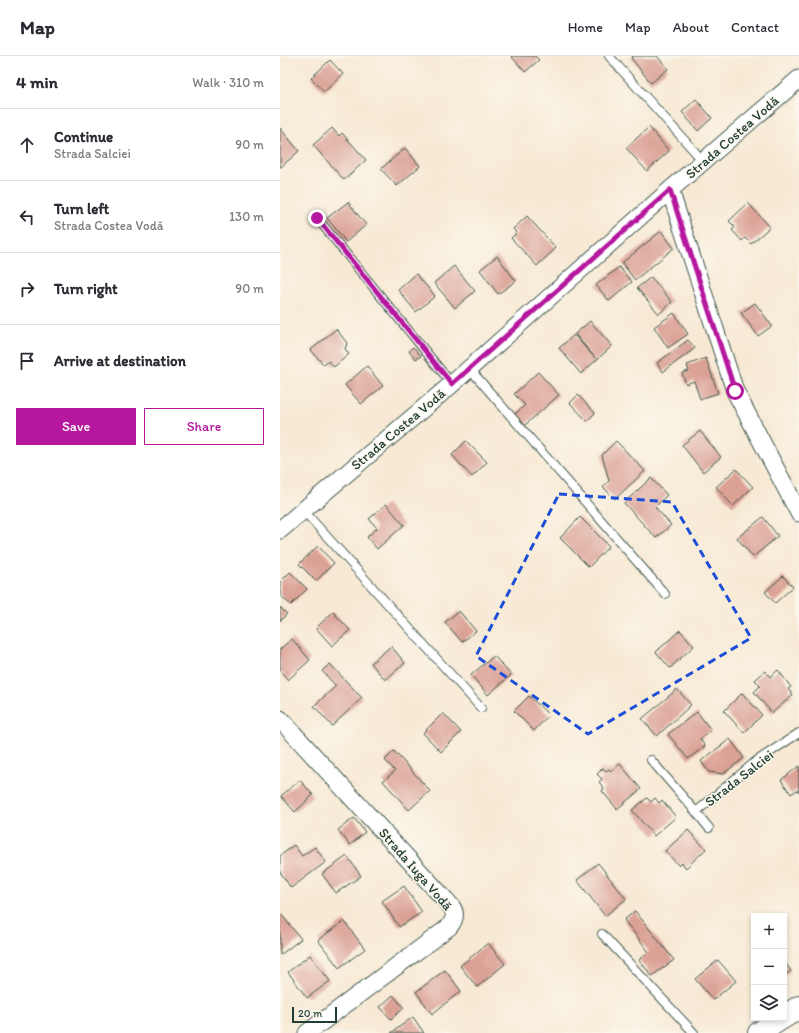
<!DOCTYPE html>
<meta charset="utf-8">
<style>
:root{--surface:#fff;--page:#f2f2f3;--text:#2b2b33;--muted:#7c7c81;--line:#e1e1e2;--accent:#b5179e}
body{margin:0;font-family:Itim,sans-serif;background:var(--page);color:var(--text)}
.controls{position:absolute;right:12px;bottom:12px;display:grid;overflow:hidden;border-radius:0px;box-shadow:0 2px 6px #0003}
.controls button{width:36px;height:36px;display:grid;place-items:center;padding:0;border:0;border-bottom:1px solid var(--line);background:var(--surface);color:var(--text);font:20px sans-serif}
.scale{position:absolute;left:12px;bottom:10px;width:45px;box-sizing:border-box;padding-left:4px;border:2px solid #1f3d34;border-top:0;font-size:11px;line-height:14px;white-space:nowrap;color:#1f3d34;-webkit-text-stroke:3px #fbf7ec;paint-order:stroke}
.stop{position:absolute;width:12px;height:12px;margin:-9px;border:3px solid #b5179e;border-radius:50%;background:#fff}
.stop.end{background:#b5179e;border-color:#fff;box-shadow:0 1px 4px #0008}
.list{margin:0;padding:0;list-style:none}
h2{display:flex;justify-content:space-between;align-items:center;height:52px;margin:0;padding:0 16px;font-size:17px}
h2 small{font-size:13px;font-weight:400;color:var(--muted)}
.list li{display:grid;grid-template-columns:26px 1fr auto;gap:12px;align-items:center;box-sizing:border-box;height:72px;padding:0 16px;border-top:1px solid var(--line)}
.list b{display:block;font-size:15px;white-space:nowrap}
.list p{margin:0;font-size:13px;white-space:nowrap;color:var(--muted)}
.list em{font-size:13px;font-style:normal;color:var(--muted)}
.actions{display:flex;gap:8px;padding:12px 16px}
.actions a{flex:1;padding:9px 0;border:1px solid var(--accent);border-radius:0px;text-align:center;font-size:14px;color:var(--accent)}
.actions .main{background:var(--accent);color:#fff}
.icon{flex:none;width:22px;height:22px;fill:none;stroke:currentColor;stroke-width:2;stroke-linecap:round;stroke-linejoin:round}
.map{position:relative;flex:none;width:519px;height:977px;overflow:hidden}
header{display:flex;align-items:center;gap:24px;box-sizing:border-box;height:56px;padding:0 20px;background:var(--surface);border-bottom:1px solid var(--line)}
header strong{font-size:19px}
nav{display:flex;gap:22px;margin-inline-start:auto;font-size:14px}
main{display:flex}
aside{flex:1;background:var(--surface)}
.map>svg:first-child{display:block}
.building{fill:#dba195}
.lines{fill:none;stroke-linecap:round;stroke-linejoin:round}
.lane-casing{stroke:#3f574c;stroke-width:10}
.street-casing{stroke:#3f574c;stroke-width:19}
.secondary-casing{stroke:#3f574c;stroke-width:24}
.lane{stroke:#fff;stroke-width:8}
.street{stroke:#fff;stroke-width:17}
.secondary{stroke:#fff;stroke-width:22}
.route{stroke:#b5179e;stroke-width:5}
.marked{fill:none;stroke:#1d4ed8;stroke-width:3;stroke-dasharray:8 5;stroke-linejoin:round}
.labels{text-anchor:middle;stroke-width:3;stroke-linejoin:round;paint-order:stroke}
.street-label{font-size:14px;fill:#1f3d34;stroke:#fbf7ec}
</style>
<header>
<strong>Map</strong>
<nav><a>Home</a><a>Map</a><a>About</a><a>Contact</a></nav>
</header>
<main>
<aside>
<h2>4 min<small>Walk · 310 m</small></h2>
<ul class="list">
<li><svg class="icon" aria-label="ahead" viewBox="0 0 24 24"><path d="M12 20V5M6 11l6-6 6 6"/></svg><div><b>Continue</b><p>Strada Salciei</p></div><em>90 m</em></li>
<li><svg class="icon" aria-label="left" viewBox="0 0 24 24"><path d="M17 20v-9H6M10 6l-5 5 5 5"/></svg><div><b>Turn left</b><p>Strada Costea Vodă</p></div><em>130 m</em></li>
<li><svg class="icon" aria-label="right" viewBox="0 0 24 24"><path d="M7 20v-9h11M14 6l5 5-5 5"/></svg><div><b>Turn right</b></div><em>90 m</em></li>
<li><svg class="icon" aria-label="arrive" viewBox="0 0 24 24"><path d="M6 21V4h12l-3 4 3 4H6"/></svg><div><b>Arrive at destination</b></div></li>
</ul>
<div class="actions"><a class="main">Save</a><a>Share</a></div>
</aside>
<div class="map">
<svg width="519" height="977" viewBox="0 0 519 977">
<rect width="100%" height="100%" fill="#fbf7ec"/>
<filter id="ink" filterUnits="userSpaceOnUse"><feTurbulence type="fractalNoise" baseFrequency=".025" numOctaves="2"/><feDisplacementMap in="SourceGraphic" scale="8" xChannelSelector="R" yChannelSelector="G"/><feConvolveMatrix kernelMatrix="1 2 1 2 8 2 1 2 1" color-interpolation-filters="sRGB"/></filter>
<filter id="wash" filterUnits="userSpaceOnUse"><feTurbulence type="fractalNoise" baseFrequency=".012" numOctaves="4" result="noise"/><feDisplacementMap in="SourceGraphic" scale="16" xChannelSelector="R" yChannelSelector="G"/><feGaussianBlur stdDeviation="0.9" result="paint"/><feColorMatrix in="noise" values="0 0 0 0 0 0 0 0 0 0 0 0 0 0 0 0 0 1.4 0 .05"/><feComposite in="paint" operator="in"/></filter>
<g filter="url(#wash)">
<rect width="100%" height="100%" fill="#f7e9d4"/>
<g id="blocks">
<path class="building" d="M231,0H255L259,4L245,16Z
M353,0H377L388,13L371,27L351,2Z
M50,4L63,18L44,36L31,22Z
M416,43L432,62L418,75L402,56Z
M369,71L389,95L367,115L346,92Z
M0,72L19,95L1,111H0Z
M52,72L59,80L62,77L86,104L64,124L33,89Z
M125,92L140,110L117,130L101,113Z
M68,146L86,169L66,186L47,162Z
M468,147L490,171L471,188L465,182L462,185L452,174L455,171L449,165Z
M247,160L276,192L257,210L231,182L237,177L233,173Z
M381,175L394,192L355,224L342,207Z
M217,200L236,225L218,238L200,214Z
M174,210L195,235L175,252L154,227Z
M339,211L352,226L329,245L316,229Z
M136,218L155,240L136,256L118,234Z
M371,221L392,246L379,258L357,232Z
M475,247L492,270L478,280L461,257Z
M394,257L408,278L388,292L374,271Z
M310,265L332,290L301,318L279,292L294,279L315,302L295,278Z
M56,273L67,287L65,293L69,298L54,311L49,305L44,309L31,294Z
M408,284L415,292L383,316L377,307Z
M133,291L141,300L136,303L129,295Z
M426,302L438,337L420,343L414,325L406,328L402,317L409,315L407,309Z
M87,310L103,330L81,348L65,329Z
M258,316L279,339L244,370L234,359L245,349L234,338Z
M298,339L315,357L307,365L290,347Z
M420,375L441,401L423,416L402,389Z
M186,385L207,406L192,421L172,399Z
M336,385L365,415L335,443L323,431L329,425L322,399Z
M456,413L473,431L453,450L436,431Z
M371,422L387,439L375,451L391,469L376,482L344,447Z
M106,448L124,469L97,493L87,481L97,472L89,463Z
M300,461L329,490L309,511L280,482Z
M483,461L498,480L473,501L457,482Z
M38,490L54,507L36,525L19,508Z
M10,516L27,533L11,549L0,539V526Z
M503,520L513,531L495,547L485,536Z
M0,551L7,558L0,565Z
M179,555L196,575L182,586L165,566Z
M53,556L70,574L52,590L36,572Z
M400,574L414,590L390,612L376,596Z
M12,583L30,604L8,624L0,615V593Z
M111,590L125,607L105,624L91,607Z
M214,600L231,619L208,639L191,619Z
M50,608L82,642L52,670L34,650L56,630L42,615Z
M498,614L511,631L508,633L513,639L492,657L474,636L480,630L475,624L485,615L490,621Z
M397,633L411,649L377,680L362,663Z
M462,637L482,659L464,677L444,655Z
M249,640L269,659L254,675L234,655Z
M417,656L431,674L420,683L425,690L408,703L388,678Z
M163,657L181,676L161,696L143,677Z
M450,683L464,702L443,718L429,716L421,705Z
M114,695L150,735L129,754L103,725L115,715L105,704Z
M340,708L361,733L337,753L322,735L324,732L319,726L322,723L317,718L323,712L326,715L329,713L331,715Z
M519,710V736L517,734L511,738L501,724Z
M20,724L33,739L15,756L1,740Z
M367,742L371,746L375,742L379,747L382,744L396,761L374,780L352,754Z
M74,762L85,776L70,789L58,774Z
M408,774L426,793L406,812L402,807L399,810L385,795Z
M14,789L22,800L35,791L46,806L11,832L0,816V800Z
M67,800L81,820L56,837L42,818Z
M318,807L346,843L325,860L297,824Z
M124,830L142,856L119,871L102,845Z
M355,855L394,904L372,920L359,904L369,896L344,864Z
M1,858L21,883L0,899V859Z
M64,865L85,893L59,912L38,884Z
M208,887L225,908L197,931L180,910Z
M30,899L50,925L27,942L8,916Z
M438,904L456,925L433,944L415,923Z
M504,905L511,915L504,920Z
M165,914L181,935L152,958L136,936Z
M113,939L124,952L111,963L100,951Z
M133,961L144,977H111Z"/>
</g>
</g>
<g filter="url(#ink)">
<use href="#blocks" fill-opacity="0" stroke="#3f574c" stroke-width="1"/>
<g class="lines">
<defs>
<path id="lane" d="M329,0L424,106
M37,162L172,328
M189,312L385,538
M23,454L201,652
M371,704L416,756L475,706L519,677
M416,756L429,772
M322,878L414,977"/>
<path id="street" d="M390,134L455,335L519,457
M0,474L172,328L390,134L519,23
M0,663L171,850C177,858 174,865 169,871L27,977"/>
<path id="secondary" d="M504,961L519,951
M479,977L502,962"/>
</defs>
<use href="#lane" class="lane-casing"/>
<use href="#street" class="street-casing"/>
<use href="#secondary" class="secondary-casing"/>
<use href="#lane" class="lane"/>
<use href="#street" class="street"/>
<use href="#secondary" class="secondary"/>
</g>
</g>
<g class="lines" filter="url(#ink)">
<path class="route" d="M37,162L172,328L390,134L455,335"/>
</g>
<path class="marked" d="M279,438L392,446L471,582L308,678L196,600Z"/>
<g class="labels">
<g class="street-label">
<text transform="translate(452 81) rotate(-41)" y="5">Strada Costea Vodă</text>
<text transform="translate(118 373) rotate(-40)" y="5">Strada Costea Vodă</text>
<text transform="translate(459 722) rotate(-38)" y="5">Strada Salciei</text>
<text transform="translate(136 813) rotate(49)" y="5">Strada Iuga Vodă</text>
</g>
</g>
</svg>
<div class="controls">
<button>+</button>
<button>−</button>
<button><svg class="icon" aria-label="layers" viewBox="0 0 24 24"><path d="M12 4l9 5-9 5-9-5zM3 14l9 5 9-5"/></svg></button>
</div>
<div class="scale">20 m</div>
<div class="stop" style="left:455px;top:335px"></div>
<div class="stop end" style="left:37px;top:162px"></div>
</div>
</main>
